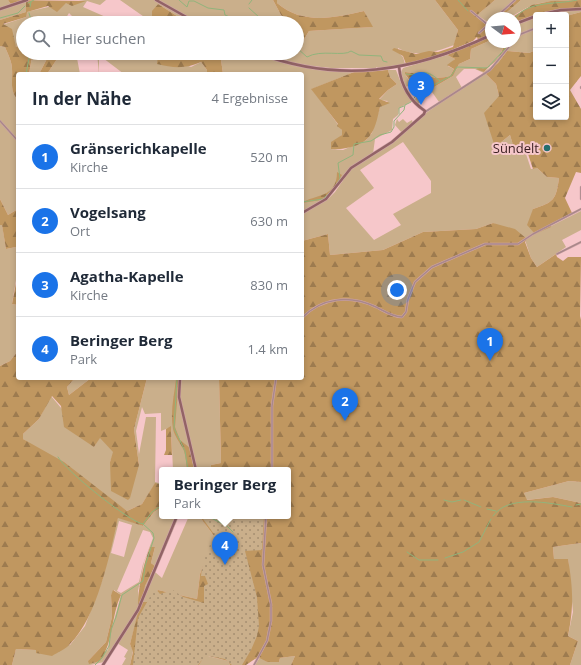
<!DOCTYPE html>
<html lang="de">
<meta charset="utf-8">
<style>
:root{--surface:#fff;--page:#f2f2f3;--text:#1f2937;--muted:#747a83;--line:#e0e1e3;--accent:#1a73e8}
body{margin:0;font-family:"Open Sans",sans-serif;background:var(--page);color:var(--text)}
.controls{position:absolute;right:12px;top:12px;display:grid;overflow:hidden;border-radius:4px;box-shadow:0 2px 6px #0003}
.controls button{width:36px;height:36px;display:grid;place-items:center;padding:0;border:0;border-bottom:1px solid var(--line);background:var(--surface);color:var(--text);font:20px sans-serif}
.compass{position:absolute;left:485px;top:12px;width:36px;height:36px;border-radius:50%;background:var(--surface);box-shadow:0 2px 6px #0003;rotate:106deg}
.you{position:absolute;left:397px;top:290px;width:14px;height:14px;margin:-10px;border:3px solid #fff;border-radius:50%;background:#1a73e8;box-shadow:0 0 0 6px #1a73e833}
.badge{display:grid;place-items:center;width:26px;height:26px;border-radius:50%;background:var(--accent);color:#fff;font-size:13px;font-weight:700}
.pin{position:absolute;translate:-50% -33px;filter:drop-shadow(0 1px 2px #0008)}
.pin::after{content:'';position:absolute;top:21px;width:14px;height:12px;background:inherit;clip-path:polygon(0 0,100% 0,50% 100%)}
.popup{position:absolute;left:159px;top:467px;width:132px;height:52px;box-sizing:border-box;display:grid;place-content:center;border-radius:4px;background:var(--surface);filter:drop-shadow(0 1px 3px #0005);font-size:13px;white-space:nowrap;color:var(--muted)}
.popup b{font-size:15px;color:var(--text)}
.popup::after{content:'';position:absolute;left:50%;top:100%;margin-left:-8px;border:8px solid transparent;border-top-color:var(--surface)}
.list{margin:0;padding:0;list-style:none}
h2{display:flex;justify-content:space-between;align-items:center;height:52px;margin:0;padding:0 16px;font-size:17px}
h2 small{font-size:13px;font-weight:400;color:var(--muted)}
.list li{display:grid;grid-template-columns:26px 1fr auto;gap:12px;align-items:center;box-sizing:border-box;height:64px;padding:0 16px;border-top:1px solid var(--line)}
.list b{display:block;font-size:15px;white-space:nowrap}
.list p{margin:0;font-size:13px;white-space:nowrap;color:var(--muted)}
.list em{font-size:13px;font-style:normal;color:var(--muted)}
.icon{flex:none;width:22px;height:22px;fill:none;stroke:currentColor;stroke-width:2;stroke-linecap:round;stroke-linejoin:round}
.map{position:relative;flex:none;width:581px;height:665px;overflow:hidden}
.search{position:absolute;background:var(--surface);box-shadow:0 2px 6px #0003;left:16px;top:16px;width:288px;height:44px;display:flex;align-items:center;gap:10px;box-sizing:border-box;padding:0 14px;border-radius:22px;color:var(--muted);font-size:15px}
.panel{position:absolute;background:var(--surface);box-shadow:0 2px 6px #0003;left:16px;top:72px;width:288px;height:308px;border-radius:4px}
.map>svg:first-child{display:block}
.grass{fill:#caaf8b;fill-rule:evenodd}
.forest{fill:url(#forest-firs)}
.park{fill:url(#park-dots)}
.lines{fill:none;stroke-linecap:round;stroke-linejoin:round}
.stream{stroke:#91b47c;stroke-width:1}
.street-casing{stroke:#d0a5a8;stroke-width:2.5}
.secondary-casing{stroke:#d0a5a8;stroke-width:3.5}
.street{stroke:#a9888a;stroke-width:1.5}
.secondary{stroke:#926366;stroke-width:2.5}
.poi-dot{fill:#236e6e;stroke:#f6c7ca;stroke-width:1.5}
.labels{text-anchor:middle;stroke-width:4;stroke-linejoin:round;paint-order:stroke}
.poi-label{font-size:13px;fill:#3a1e21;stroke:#f6c7ca;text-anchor:end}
</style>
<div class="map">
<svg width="581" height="665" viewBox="0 0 581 665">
<defs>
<pattern id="forest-firs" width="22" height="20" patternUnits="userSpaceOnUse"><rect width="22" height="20" fill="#c09760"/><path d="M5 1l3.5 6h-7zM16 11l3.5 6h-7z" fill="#9d7b4f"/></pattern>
<pattern id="park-dots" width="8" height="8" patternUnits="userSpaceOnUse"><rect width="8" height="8" fill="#caaf8b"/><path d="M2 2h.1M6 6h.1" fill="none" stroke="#a58e71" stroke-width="1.8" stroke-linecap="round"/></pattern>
</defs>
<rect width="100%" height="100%" fill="#f6c7ca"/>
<path class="grass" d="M0,0H8L12,6L26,1V12L66,3L85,0H106L100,5L87,1L83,7L108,18L111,23H79L69,13L63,23H46L44,19H41V23H23V40L16,47L2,25L26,17V12L0,20Z
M120,0H273L281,15L289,23H188L158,4L153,11L152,23H150V21Z
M277,0H435L458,30L454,45C437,52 415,58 398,48V52L403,57L405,64L378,68L376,67V68H331L311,66V69L354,72L312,89L342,130V135L331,149L343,150L366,140L372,133L380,107L388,101L379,100L388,90L397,84L390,77L388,70H396L403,88L412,101L399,108L398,115L393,119L392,130L375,139L373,154L346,172L327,200L335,192L350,170L390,144L426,113L461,88L439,102L432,92L418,104L414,100L417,97L453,76L459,64L470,59L471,49L491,40V42H504C505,50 493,67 485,69C484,69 479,68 478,68L484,72L492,66L509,42H515L516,24L536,17L535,43L536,50L529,53L507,51L498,63L485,73L496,84L499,96L495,147L510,135L513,145L524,148L531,169L537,168L547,177L559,178C556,200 554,202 533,209L535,234L581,211V230L562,240L566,247L537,267L531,258L525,240L493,223L476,229L423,232L383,250L330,255L328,234L302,241V74H223L220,53H297V46L299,48L309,31L372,27L364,11C334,18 302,25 277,3ZM464,69H475L484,73L462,88L456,77ZM403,142L431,181V193L393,214L401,225L374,240L346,208L374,188L360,170Z
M495,0H514L494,18H491L489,23L477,15Z
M521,0H578C563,1 545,0 531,6C518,11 515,18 500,18Z
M581,10V12L566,16L555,15L558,13V11Z
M0,46L5,47C8,54 12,62 12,69C13,81 9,89 18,100V209L8,215L0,199Z
M41,53H50L39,74H29L32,57L41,55Z
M61,53H76L80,74H47Z
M97,53H149V56L158,55L191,67L201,62L207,70V74H124L99,55V74Z
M447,55L455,59L448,66L454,69L450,76C434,81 421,73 405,72V74L412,85L405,87L401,72L403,68Z
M397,119L399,122L403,119L407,123L412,120L413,124L402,133L395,125Z
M2,224L6,249L16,247C20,267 15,284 12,304L18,305V351L10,361L0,366V225Z
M75,378H91L69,395L67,387Z
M147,378H219L221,463L211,465V470H173L171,427L161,431V413L145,414L142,407L136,431L139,454L146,417H156L155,482L162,484V485L155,484L142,504L127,511L23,439V434L39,419L51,396L94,447L100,437L114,452L110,462L139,465L134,429Z
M569,481L581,482V503L553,497L526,500L524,493Z
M162,507V516H179L155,572L162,578L189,516H199L214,536L200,574L197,599L158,590L147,602H143L145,586L155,566L151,563L155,547H150L144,562L138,591L140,607L130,644L133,651L130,665H122L126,658L124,657L128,650L117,643L104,662L90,665H12L16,649L36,650L70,645L85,626L103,578L118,517L143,526L154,512ZM119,521L132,525L124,557L111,553ZM143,530L150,532L153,538L143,564L139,582L121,593L117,591ZM114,590L121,595L111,631L108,650L88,661L106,642L112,617L111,595Z
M581,543V665H570L578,641L568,636L573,612L568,559H554L553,547Z
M204,655L228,661L230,665H199Z
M295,656L291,665H255L260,657L267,662H279L280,658Z"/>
<path class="forest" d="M8,0L86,1L72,6L66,3L57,12L48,6L27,12L26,17L3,24L12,29L16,47L23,40V53H41V55L32,57L29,74H18V100C9,90 13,81 12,69C12,62 8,54 5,47L0,46V20L26,12V1L12,6Z
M273,0H277V3C302,25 334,18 364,11L373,27L309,31L299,48L297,46V23H289L281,15Z
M435,0H495L476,16L488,26L491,23V33L478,40L477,37L473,41L435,57L406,64L403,56L392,50L394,48L416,54L429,51L438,52L453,47L458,30Z
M516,0H521L500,18H497Z
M581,0V8L542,13L515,22V18H511L532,5L551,1Z
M158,4L188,23H152V11Z
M581,12V76L570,90L581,109V173L576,172L565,198L572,213L550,225L551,227L535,234L527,225L533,209C554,202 556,200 559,178L547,177L537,168L533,169L526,148L513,145L510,135L495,147L484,113L499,96L496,84L485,73L498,63L507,51L529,53L536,50V117H566V16Z
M491,36V40L471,49L470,59L459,64L453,76L417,97L411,82L405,74V72C421,73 433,81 450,76L454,69L447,65L455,59L447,55Z
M504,42H509L510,45L484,72L476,69C479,67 482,69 485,68C494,66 505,50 504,42Z
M50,53H61L47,74H39Z
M149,53H220L223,74H207V70L201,62C186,69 173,68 157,64L158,55L149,56Z
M388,70L390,77L397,84L388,90L379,99L390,103L380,107C378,115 376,127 371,134C364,146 344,150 331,149V142L342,135V130L337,126L338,124L311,89L354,72Z
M337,172L342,175L333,190L321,200L302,203C314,194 337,199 337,172Z
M0,199L8,215L18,209V257L16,247L6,249L2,225H0Z
M493,223L515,229L527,239L525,242L531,258L537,267L556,254L557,257L563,261L568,257H581L580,316L581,320V482L569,481L524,493L527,500L553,497L581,503V543L553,547L554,559H568C573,588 574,606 568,636L578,641L570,665H291L295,656L280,658L279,662H267L258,657L246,665H230L228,661L205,655L199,665H130L133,652L130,644L139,608L138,607C138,587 143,566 150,547H155L151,563L155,566L145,586L143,602H147L158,590L197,599L200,574L214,536L199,516H288V470H211V465L221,463L219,378H302V241L328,234L330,255L383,250L423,232L476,229Z
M18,273V305L12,304Z
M18,351V378H75L67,387L69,395L91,378H147L134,429L139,465L130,498L128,500L111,491L110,462L113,452L100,438L94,447L64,427L61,406L52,396L39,419L23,434V439L64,462L127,511L142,504L155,483L162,485V507L154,512L143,526L118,518C110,554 97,618 70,644C66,649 58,652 52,656L36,653V650L16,649L12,665H0V366L10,361Z
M179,378L175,427L180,440L190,448L194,470H187C186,464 186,457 184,451C181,443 175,438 173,429C170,412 174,396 176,379Z
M171,426L172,455H164L166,450V429Z
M113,590L121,595C111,616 114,641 100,661L89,664L88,661L106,642L112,617L111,595Z"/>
<path class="park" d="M201,516H212L220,520H225L226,516H264L262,550L245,551L257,597L259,626L257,636L251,650L242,665H232L225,659L209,656L201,661L198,665H133L138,618L155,588L160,594L173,590L183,597L204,603V586L208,584L205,576H201C202,561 209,548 214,534Z"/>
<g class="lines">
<path class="stream" d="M179,0L187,7L189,1H194L208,8L224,10L225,15L232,18H241L248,21L260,19L267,23
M458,0L468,11
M28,3L34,0
M249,4L252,0
M30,7L31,2
M249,8L260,18
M29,13L32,23
M0,18L18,13L25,6
M515,18C529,0 557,5 577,0
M297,48L307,57C321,49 344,57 351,51L359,55L381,56L383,61L387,62
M26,74L30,53
M406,74C422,77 422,65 440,81
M399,114V108L404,106
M337,183L340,179L338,163L353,155L354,144L371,141L380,135L391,132L394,127V121L404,110L405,105L411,102L418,93L451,76L457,67L487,68L505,49V42
M302,202L323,199L333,189
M177,378L174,428L185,451L188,470
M58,457C65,470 129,522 143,524
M444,500L452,502L461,500
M464,500L481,507
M576,505L581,504
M487,509L496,511
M207,516L223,524
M493,516C508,494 550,503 572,507
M225,524L233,532
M407,552L419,560H438
M445,558L463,552L479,542L491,519
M95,665L102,658L109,646L111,630L116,617L122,595L143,581L145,566L154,538L153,533L143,524L152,512L162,505"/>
<defs>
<path id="street" d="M471,11L488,25L479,33
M495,18L515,0
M491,22L488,25L491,27
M515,40L521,34L536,28
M581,87V88
M425,112L490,70L513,42
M0,121L18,141
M581,187V199
M557,254L581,242
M302,318C322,297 350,295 376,307C384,311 393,317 402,317L406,312L408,299L415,282L432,267L485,244H518L533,234L581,209
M272,470V406L276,378
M254,665L267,641L271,621V604L263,565L266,516"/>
<path id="secondary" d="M156,0L197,23
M0,9L27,0
M538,15L561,10L581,9
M515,24L536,16
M257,53C340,84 413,72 491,35
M302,213L326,199L351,168L392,142L424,114L425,111C410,101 401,85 399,67
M180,378L179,397L196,470
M103,665L138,610L177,516"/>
</defs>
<use href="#street" class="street-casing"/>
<use href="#secondary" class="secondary-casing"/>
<use href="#street" class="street"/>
<use href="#secondary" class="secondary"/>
</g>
<circle class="poi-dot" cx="547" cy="148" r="4"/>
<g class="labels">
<g class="poi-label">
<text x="539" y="153">Sündelt</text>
</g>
</g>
</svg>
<div class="controls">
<button>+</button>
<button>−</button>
<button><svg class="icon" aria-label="layers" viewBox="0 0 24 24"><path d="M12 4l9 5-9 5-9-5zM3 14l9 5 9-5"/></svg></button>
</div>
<svg class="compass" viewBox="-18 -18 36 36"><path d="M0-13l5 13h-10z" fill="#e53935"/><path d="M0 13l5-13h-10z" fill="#747a83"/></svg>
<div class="you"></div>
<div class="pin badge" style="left:490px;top:361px">1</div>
<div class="pin badge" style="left:345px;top:421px">2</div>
<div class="pin badge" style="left:421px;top:105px">3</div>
<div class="pin badge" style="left:225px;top:565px">4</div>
<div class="popup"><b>Beringer Berg</b>Park</div>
<div class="search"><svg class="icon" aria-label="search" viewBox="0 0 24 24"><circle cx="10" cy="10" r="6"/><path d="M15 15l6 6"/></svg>Hier suchen</div>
<section class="panel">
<h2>In der Nähe<small>4 Ergebnisse</small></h2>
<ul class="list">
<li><span class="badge">1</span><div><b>Gränserichkapelle</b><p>Kirche</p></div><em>520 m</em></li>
<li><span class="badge">2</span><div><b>Vogelsang</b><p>Ort</p></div><em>630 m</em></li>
<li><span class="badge">3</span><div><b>Agatha-Kapelle</b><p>Kirche</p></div><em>830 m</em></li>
<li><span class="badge">4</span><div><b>Beringer Berg</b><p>Park</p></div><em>1.4 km</em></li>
</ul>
</section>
</div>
